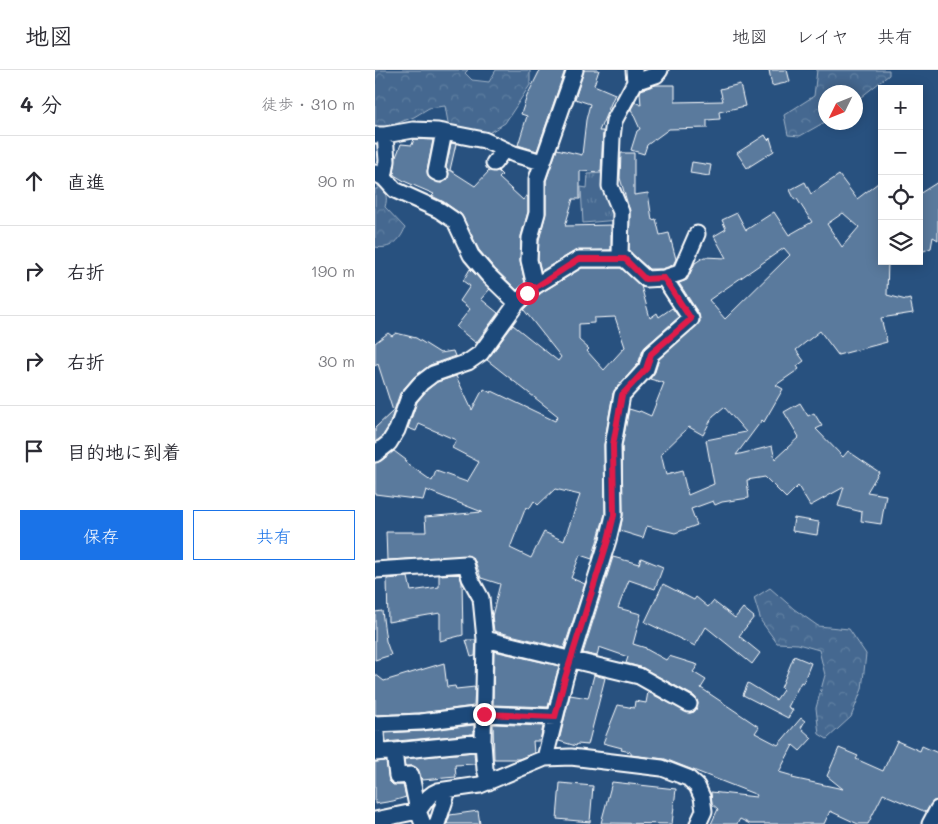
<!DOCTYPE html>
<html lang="ja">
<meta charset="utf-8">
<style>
:root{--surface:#fff;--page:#f2f2f3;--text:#2b2b33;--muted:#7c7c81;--line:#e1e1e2;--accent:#1a73e8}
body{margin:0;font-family:Mali,"Klee One",sans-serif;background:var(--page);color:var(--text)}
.controls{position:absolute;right:15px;top:15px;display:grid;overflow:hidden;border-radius:0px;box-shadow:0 2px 12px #0003}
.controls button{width:45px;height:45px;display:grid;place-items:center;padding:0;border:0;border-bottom:1px solid var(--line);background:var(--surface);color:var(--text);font:25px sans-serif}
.compass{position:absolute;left:443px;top:15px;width:45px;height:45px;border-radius:50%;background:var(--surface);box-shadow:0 2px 12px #0003;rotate:227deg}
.stop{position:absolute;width:15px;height:15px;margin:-11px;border:4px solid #e11d48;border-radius:50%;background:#fff}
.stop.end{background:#e11d48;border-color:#fff;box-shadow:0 1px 5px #0008}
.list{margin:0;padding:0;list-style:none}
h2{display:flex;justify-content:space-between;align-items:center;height:65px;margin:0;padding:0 20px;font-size:21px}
h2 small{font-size:16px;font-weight:400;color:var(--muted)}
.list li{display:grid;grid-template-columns:32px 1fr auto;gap:15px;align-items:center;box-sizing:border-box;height:90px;padding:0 20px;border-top:1px solid var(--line)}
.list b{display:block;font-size:19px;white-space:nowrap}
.list em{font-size:16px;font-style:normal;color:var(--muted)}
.actions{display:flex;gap:10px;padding:15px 20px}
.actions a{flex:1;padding:11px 0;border:1px solid var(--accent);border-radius:0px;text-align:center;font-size:18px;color:var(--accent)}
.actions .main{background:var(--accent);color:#fff}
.icon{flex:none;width:28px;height:28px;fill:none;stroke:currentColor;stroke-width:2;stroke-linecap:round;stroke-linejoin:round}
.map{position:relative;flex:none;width:563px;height:754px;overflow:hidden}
header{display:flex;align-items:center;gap:30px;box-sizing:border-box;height:70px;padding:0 25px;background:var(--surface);border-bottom:1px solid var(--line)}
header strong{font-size:24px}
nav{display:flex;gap:28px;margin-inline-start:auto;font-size:18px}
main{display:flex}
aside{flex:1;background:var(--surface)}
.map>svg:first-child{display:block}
.grass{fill:url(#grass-tufts);stroke:#a2b4c8}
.forest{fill:url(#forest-crowns);stroke:#a2b4c8}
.building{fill:#5a7a9d;stroke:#fff;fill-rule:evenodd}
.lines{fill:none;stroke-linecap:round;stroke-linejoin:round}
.minor-casing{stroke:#fff;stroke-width:19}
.minor{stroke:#1f4a7a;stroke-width:15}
.route{stroke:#e11d48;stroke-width:6}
</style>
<header>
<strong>地図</strong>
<nav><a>地図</a><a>レイヤ</a><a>共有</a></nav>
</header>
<main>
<aside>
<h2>4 分<small>徒歩 · 310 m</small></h2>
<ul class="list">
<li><svg class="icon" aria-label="ahead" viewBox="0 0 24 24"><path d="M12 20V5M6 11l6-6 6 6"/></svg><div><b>直進</b></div><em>90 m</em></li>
<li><svg class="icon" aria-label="right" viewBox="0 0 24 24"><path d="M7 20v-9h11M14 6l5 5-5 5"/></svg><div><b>右折</b></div><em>190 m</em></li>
<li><svg class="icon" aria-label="right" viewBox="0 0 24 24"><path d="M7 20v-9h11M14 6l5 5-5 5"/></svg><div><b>右折</b></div><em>30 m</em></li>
<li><svg class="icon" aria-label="arrive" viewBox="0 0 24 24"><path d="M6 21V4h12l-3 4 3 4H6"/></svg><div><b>目的地に到着</b></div></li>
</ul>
<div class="actions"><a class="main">保存</a><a>共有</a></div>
</aside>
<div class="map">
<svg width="563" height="754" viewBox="0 0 563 754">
<defs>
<pattern id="grass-tufts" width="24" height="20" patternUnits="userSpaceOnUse" patternTransform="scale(1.25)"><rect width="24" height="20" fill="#446890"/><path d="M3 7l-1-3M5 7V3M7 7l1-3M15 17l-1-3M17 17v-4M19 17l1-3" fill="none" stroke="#607fa1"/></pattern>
<pattern id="forest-crowns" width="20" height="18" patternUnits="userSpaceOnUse" patternTransform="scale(1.25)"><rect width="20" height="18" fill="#446890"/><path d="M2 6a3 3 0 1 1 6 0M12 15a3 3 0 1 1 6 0" fill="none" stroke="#607fa1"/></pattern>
</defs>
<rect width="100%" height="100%" fill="#28517f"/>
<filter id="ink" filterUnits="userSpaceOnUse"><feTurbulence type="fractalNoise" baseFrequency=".02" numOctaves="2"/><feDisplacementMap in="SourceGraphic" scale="10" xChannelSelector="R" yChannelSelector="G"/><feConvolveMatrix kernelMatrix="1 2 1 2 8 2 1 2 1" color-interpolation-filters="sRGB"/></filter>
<g filter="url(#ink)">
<path class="grass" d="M231,103L243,150L208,153L206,117L212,118L213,104Z"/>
<path class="forest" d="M0,0H93L90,3L97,10L114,12L121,0H155V15L130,53L109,66L74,58L70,36L54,38L39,47L15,56L0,57Z
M442,0H514V5L481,31L480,22H450V52L425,66L413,65L409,45L439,26Z
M4,114C11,122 13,127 10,137L30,158C25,171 15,180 0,177V119H2Z
M395,518L419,539L443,556L474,559L491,584L487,619L476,647L452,669L444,664L441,638L450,605L444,580L423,574L402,573L386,551L379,528Z"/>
<path class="building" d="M165,0H190L162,81L143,75L152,46L146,44L152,26Z
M209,0H224L219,15L240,24L224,61H228L226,102L205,101V129H198L190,156L236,155V180L200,181L166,201L163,189L164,170L171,143V111L182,79L207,85L211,50L215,34L200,29Z
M394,0H412L415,12L397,16Z
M365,14L370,36L344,42L345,49L332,50V58L294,59L272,75L269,84L256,80L262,61L265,59L256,39L260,32L266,35L265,23L266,20L281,15H300V32L348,31L345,19Z
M390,65L393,70L395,68L399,81L372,98L362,83Z
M39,69L58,70L52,101L53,107L57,110L66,113L73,109L74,103L71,98L76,73L81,74L75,100L100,116L114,101H123L127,105L124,108L148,130L151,126L153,127V142L146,166L145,190L150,213L142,220L120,199L104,180L86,144L69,132L57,126L59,124L31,112L19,105L21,87L26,74L37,75Z
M246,83H259V125L273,123L277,150L281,149L285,165L294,163L301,189L298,195L287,199H274L254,181L255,142L245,108Z
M317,92L336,95L334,106L315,103Z
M464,105L482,129L507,110V191H513L512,225L531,230L535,229L538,243L506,248L512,272L463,285L445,261L421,280L429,291L422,296L424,299L401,315L408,319L389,352L387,350L361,385L397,376L400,389L424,367L409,342L425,333L433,346L439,343L447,356L441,359L468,387L473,381L504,402L492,422L511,425L506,454L486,451L487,442L463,436L469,417L435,436L423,416L411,428L390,407L372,410L374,428L347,432L340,435L338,431L316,439L322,455L300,463L272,456L268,468L245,461L248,445L247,376L254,339L264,342L265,341L276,346L289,313L275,309L280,302L284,289L325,252L324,244L304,213L312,210L320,193L329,187L351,188L339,166L351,159L347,150L362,143L371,160L399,142L414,165L437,152L422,129L420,130L415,120L430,112L436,124ZM468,143L484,157L467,177L452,154ZM409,178L415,185L350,249L334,230ZM349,337L371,362L331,370L339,414L313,425L307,401L291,405L286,384L314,357L328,365L338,346Z
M563,112V170L558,167L556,178L544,183V124Z
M207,198H246L266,216L275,248L282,243L284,247L297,238L304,247L270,277L263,294L238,323L229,375L230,444L217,489L205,485L196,508L210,514L189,578L119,561L117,546L125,514L106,508L100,491L95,486L12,490L11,462H51L50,447L107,442L51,420L48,430L0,424V393L6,391L19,381L31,390L30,392L57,411L61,401L92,412L104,392L77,378L81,370L44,354L41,361L33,358L42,332L52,320L62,312L81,306L97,340L107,321L108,322L109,319L116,323L117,321L180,351L183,346L112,290L138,255L183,291L186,287L149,240L166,223ZM240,247L250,277L229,300L212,281L214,279L204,270V254L219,253V248ZM180,419L205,425L189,471L169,462L156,488L135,478L151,437L154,439L159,431L163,435Z
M95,199L115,219L106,229L123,243L101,273L81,257L95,239L85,231L95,216L88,211Z
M13,263L17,266L21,263L41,268L65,283L78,281L80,286L55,295L39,307L25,323L14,356L7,367L0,372V358L18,341L3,294L0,296V273Z
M419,448L444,452L442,465L417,461Z
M238,487L264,494L266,488L288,497L280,519L254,510L243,538L266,544L258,574L271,578V579L291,590L294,586L323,595L318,602L331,610L326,618L384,657L380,663L403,675L426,648L430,651L426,658L437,668L425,681L418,675L404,702L418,706L417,708L468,719L452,706L464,678L483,686L481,689L508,701L522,671L545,681L547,676L563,683V730L558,731L551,742L508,724L493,754H483L455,741L449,754H375L365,749L362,754H336L343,739L337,734L336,722L381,727L382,725L290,689L256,685V682L246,680L247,678L228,673L243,635L259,638L260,631L271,633L273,622L314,643L319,642L323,634L322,630L319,626L268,598L251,593L253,587L224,577L222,586L208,583Z
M84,504L87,512L88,565L65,571V543L13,552L12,509L33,507L36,521L64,517V505Z
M288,514L319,530L321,527L333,537L338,531L360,548L368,538L379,547L364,566L385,583L377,594L331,557L320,576L270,552Z
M7,541L11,571L16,585L0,590V542Z
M91,570H101L100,586L96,587Z
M119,581L184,596L173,637L118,635Z
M419,586L436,593L428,613L426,612L413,637L418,640L413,648L368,625L373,613L401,630L408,620L406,618Z
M69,593L72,617L80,616L81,619L100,617L99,636L45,643L0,645V604L9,611Z
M219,605L230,608L213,675L202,674L201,676L184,671L195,625L213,628Z
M118,654L168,656L165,671H158L159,683L144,689H119Z
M99,655V664L11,672L10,663L47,661Z
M99,682L100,694L80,695L81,707L47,710L43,699L39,696H30L29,689Z
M11,691L14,711L18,715H28L31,727L18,731L0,734V692Z
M237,712L301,719L297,754L226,753Z
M185,713L218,716L215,752L182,749Z
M103,741L105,754H72L75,745Z"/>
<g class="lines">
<defs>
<path id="minor" d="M259,0L260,12L239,51L237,68L235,116L246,142L245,185L271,209L289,208L305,203L322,164
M260,12L281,5L285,0
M0,65H10L38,60L63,61L109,70L139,84L167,92
M119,93L129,80
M0,103L9,108L20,120L64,140L80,151L96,185L113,205L142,233
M65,104L61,102L69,62
M9,108L12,91L10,65
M160,216L204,189H250
M0,384L14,373L22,360L34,327L46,313L58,304L93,292L106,283L142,233L160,216L154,190L155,168L162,143V109L200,0
M0,500L91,494L95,508L106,528L110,569
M0,654L46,652L109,644L180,647
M0,654L3,683
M19,681L22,706L36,705L43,741L48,754
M0,683L108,672
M170,688L190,608L233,470L239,445L238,375L247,325L271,299L276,284L316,249L289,208
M114,712L110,699L108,672L110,569L264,606L314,634
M0,750L43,741C50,733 52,725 63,721L105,715L170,688L196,687L287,698L313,708L322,716L327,727L329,741L323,754
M62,754L71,727V720
M555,754L563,739"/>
</defs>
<use href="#minor" class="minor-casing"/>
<use href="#minor" class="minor"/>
</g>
</g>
<g class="lines" filter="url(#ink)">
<path class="route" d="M109,644L180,647L190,608L233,470L239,445L238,375L247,325L271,299L276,284L316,249L289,208L270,209L250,189H204L152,223"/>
</g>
</svg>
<div class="controls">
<button>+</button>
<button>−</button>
<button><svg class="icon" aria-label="locate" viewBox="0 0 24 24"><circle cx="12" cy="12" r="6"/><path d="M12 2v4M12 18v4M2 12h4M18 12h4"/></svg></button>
<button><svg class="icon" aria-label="layers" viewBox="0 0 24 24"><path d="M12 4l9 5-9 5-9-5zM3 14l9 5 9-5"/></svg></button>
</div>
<svg class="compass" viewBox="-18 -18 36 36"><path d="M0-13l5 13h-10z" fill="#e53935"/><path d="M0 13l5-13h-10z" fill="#7c7c81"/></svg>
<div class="stop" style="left:152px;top:223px"></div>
<div class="stop end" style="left:109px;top:644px"></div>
</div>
</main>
